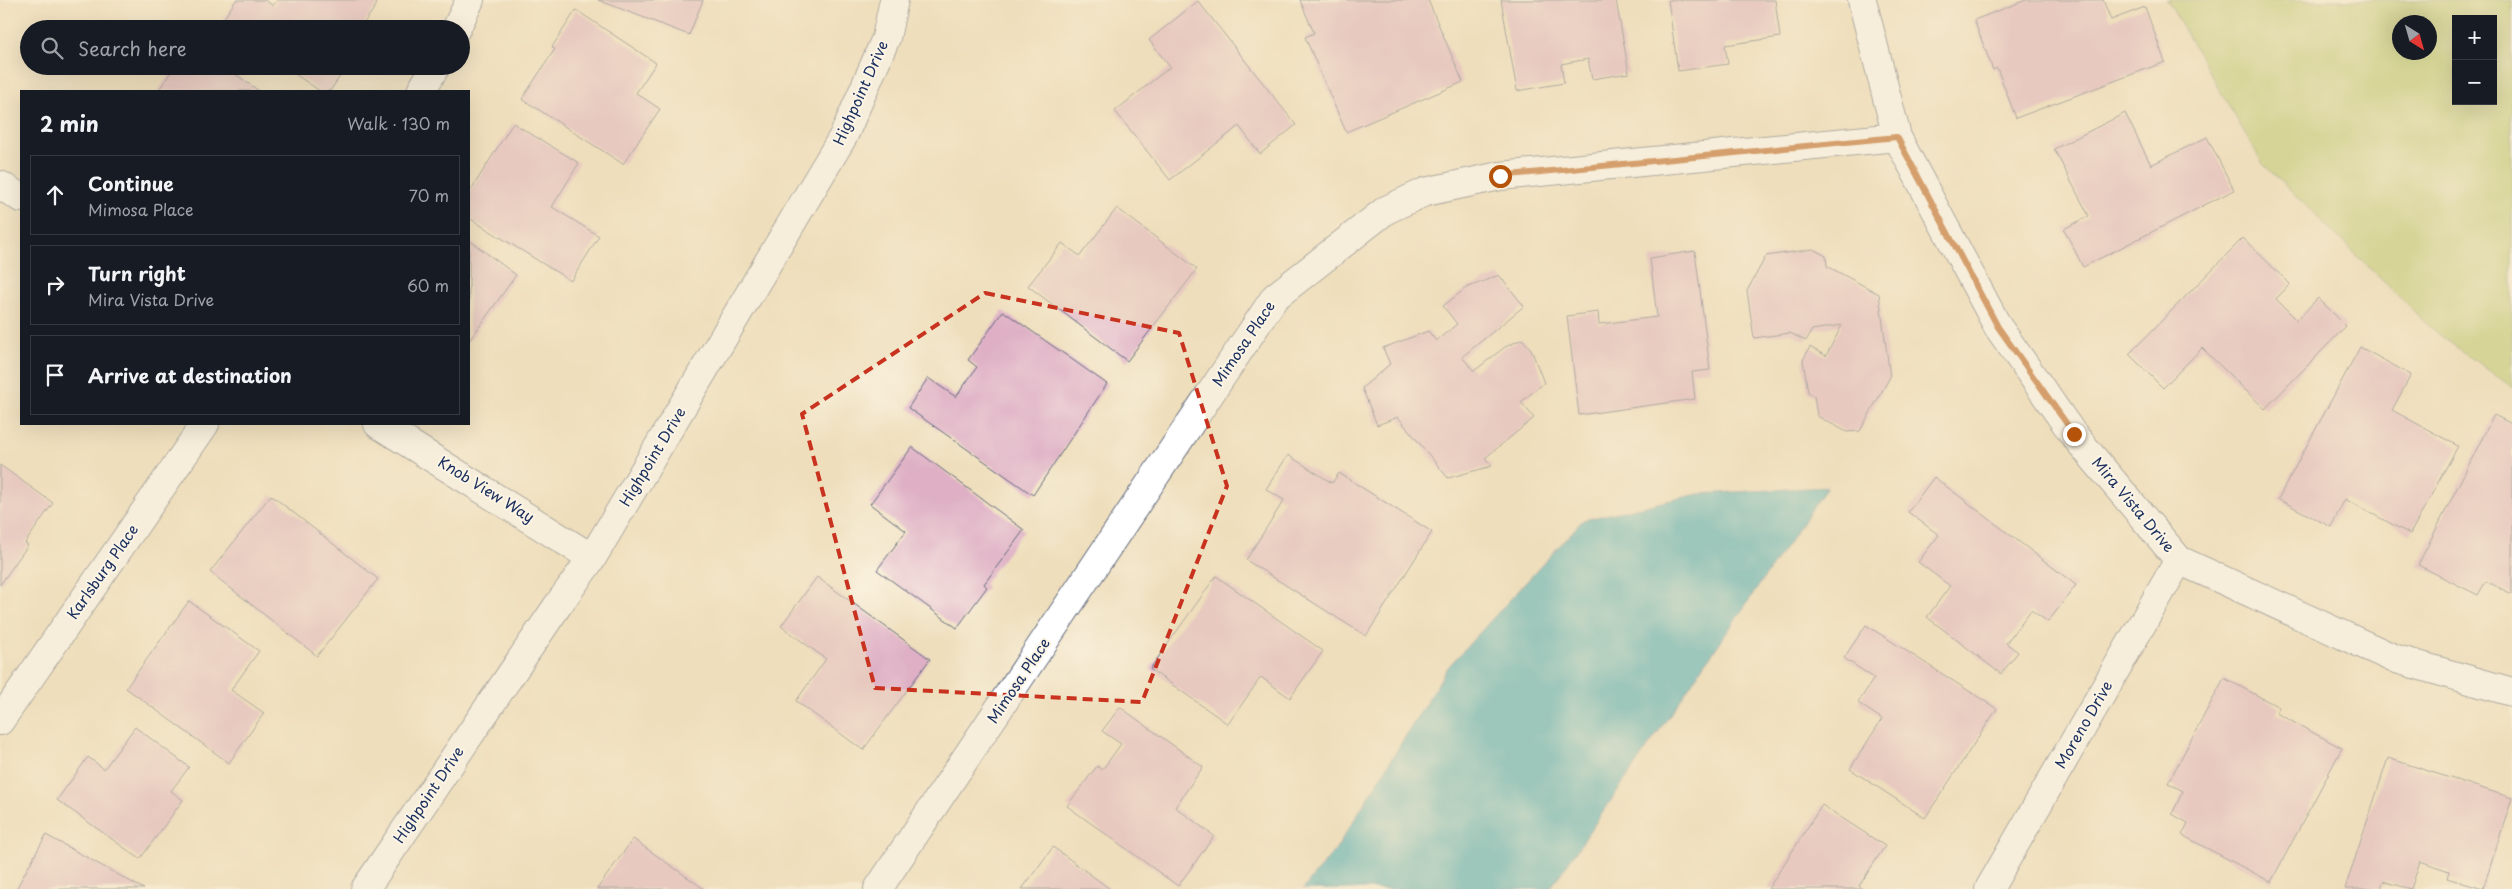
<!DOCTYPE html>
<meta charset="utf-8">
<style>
:root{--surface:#171b24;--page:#20242c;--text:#f1f3f6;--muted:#9ea1a6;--line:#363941}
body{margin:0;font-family:"Playpen Sans",sans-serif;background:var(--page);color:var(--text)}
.controls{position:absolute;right:15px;top:15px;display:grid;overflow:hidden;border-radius:0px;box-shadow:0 5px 20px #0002}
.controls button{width:45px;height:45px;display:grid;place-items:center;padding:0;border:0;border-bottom:1px solid var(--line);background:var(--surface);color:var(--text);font:25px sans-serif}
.compass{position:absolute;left:2392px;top:15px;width:45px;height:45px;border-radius:50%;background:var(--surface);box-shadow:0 5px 20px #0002;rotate:143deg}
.stop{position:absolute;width:15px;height:15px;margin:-11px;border:4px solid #b45309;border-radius:50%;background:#fff}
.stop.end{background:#b45309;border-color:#fff;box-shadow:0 1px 5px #0008}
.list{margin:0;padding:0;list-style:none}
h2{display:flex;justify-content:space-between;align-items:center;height:65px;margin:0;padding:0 20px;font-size:21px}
h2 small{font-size:16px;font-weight:400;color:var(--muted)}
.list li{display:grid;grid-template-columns:32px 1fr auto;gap:15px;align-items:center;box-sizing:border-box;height:80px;margin:0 10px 10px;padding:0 10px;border:1px solid var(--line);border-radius:0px}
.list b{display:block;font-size:19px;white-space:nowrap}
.list p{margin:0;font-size:16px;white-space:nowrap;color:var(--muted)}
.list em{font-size:16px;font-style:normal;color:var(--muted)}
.icon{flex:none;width:28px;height:28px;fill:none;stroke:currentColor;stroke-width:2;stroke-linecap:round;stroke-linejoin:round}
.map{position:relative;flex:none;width:2512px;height:889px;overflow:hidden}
.search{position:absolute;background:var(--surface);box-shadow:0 5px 20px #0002;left:20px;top:20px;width:450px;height:55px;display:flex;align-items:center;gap:12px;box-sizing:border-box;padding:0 18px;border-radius:28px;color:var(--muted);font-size:19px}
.panel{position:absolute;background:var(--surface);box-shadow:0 5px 20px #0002;left:20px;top:90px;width:450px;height:335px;border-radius:0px}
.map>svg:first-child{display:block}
.green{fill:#b9c96c;stroke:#6a7c65;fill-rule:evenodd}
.water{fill:#3baaba;stroke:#2b6c8c}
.building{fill:#deafc5}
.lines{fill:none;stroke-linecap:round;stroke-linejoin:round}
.minor-casing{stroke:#656c7f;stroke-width:30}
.minor{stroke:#fff;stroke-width:28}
.route{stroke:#b45309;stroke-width:6}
.marked{fill:none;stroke:#c8321e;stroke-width:4;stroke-dasharray:10 6;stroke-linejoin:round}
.labels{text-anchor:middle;stroke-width:4;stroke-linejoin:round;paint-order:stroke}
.street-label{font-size:15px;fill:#1b2f5e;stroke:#fcf5e5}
</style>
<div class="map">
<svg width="2512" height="889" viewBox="0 0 2512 889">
<rect width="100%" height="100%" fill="#fcf5e5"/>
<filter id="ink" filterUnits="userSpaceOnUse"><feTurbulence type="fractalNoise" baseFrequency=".02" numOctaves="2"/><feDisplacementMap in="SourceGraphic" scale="10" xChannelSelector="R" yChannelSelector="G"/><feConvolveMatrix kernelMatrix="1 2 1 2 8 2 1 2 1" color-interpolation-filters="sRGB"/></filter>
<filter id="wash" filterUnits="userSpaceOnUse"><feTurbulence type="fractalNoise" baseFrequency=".0096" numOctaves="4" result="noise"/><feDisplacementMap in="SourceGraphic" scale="20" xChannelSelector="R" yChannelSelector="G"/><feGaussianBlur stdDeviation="1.12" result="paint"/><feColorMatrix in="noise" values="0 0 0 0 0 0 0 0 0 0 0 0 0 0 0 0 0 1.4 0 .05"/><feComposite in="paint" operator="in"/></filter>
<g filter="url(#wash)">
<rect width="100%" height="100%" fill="#eedebc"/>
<path class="green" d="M2167,0H2512V387L2435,332L2263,164ZM2456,19H2493V101H2456ZM2400,22H2430V52H2400Z"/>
<path class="water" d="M1827,487L1550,889H1303L1338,846L1448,667L1583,520L1698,494Z"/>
<g id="blocks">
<path class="building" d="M236,0H265L273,6L277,0H371L377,4L360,29H227L220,24Z
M598,0H703L689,35Z
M1300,0H1428L1463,82L1346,132L1305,37L1314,33Z
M1501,0H1616L1629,73L1592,79L1588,59L1561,64L1564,83L1517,91Z
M1668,0H1775L1780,37L1725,45L1728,64L1678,71Z
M2026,0H2103L2111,20L2145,7L2165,62L2016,118L1997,68L1993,70L1974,20Z
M1198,1L1296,125L1260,154L1239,126L1170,180L1115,111L1170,67L1149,40Z
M576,10L656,63L636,93L660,109L623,164L522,99L555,49L552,47Z
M175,66H224L259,91H158Z
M283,66H347L330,91H320Z
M2125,113L2151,165L2207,137L2234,190L2083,267L2064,229L2089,216L2054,149Z
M513,123L579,163L552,207L599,236L571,281L469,218V193Z
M1117,208L1197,269L1127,361L1028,286L1062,243L1080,256Z
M2243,238L2290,284L2276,299L2297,320L2318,298L2346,326L2265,409L2202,348L2163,388L2129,354Z
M469,240L516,275L469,341Z
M1813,249L1826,256L1827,266L1879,294L1890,377L1860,431L1847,432L1817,416L1814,396L1808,392L1803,360L1810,347L1826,356L1842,325L1812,330L1806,341L1790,333L1754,338L1747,291L1766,256Z
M1695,251L1710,370L1692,372L1695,399L1579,415L1567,316L1598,312L1599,324L1657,317L1650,258Z
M1499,275L1524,306L1462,357L1474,371L1505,347L1522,339L1531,349L1544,383L1521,402L1534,418L1485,458L1492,466L1448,478L1398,417L1377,425L1362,388L1390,364L1383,348L1428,331L1436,341L1457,324L1443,306L1466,288Z
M1003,311L1107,384L1033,495L908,408L928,378L956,397L977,367L968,360Z
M2360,347L2411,375L2392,410L2458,446L2410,534L2345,499L2331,527L2278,499Z
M2494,415L2512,424V594L2486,581L2478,595L2418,565Z
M912,447L1024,530L984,584L987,587L957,628L877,570L906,531L870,504Z
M1288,455L1332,483L1339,473L1432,532L1366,636L1246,560L1284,500L1266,489Z
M0,465L53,503L25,543L28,545L0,585Z
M1934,477L2076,585L2048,622L2031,610L2006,643L2018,652L2001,674L1927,617L1950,586L1918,562L1939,535L1908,512Z
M271,495L378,579L317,656L210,572Z
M1216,576L1323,651L1290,698L1261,677L1228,724L1150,669Z
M817,577L930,659L863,750L796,701L826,659L781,626Z
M189,601L259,651L231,690L264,713L229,763L126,688Z
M1866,625L1997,709L1925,818L1850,769L1882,719L1858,703L1874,678L1844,658Z
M2224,678L2279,707L2276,713L2342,748L2271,882L2182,835L2188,823L2172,814L2183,791L2168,783Z
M1120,707L1203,767L1175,807L1214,836L1178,886L1067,806L1097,766L1102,770L1121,744L1102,731Z
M135,727L189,767L171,791L183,800L140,859L57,800L88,757L104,769Z
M2388,758L2512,798L2483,889L2447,878L2449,871L2420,861L2411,889L2383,881L2381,889H2345Z
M1822,805L1885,846L1859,886L1863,889H1768Z
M46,835L144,889H16Z
M633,839L704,889H597Z
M1053,847L1110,889H1022Z"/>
</g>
</g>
<g filter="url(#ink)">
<use href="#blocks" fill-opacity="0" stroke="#656c7f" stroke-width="1"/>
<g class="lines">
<defs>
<path id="minor" d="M1862,0L1897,137L1998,327L2073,434L2179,560L2393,658L2512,692
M456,29L470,0
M421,91L436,66
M0,185L21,198
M378,424L592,558
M0,721L205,424
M365,889L558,605L592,558L844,135L886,38L894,0
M878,889L1275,297L1386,210L1425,192L1500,176L1897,137
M1989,889L2179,560"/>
</defs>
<use href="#minor" class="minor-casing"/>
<use href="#minor" class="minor"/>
</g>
</g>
<g class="lines" filter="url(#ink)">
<path class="route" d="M1500,176L1897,137L1998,327L2074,434"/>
</g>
<path d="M0 0H2512V889H0ZM985,293L1179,333L1227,486L1142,702L875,688L802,414Z" fill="#eedebc" fill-opacity=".55" fill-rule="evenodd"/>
<path class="marked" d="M985,293L1179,333L1227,486L1142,702L875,688L802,414Z"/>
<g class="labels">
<g class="street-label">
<text transform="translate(861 93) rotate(-66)" y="5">Highpoint Drive</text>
<text transform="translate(1244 344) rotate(-56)" y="5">Mimosa Place</text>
<text transform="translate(653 457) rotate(-59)" y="5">Highpoint Drive</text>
<text transform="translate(486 490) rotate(32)" y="5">Knob View Way</text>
<text transform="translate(2133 505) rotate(50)" y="5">Mira Vista Drive</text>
<text transform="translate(103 572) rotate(-55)" y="5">Karlsburg Place</text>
<text transform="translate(1019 681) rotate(-56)" y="5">Mimosa Place</text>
<text transform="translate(2084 725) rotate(-60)" y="5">Moreno Drive</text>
<text transform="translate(429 795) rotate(-56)" y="5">Highpoint Drive</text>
</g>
</g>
</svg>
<div class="controls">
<button>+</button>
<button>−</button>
</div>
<svg class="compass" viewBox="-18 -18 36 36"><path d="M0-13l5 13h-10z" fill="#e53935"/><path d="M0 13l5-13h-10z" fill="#9ea1a6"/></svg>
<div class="stop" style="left:1500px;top:176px"></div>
<div class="stop end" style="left:2074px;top:434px"></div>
<div class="search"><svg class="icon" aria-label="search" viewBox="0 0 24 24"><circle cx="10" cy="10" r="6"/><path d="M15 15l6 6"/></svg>Search here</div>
<section class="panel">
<h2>2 min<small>Walk · 130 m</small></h2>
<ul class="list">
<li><svg class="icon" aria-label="ahead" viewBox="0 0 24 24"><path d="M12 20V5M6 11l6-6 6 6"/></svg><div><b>Continue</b><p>Mimosa Place</p></div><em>70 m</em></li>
<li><svg class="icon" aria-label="right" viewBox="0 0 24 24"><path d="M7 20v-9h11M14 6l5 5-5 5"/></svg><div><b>Turn right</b><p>Mira Vista Drive</p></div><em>60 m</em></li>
<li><svg class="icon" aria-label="arrive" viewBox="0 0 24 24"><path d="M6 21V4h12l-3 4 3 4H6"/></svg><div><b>Arrive at destination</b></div></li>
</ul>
</section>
</div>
